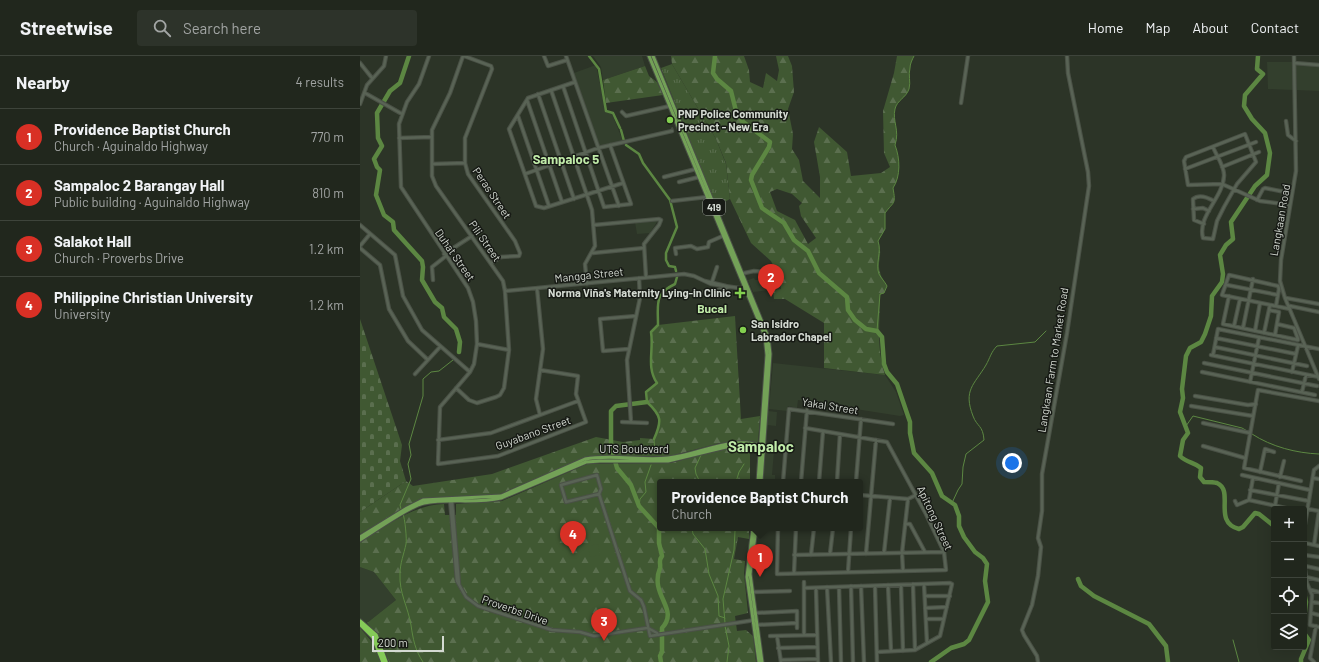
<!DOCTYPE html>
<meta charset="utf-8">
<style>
:root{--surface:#21271d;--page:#2d332a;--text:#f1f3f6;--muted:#a2a5a4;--line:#3e443b;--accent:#d93025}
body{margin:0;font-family:Barlow,sans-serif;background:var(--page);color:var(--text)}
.controls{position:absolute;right:12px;bottom:12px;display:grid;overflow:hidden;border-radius:4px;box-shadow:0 4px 16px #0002}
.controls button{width:36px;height:36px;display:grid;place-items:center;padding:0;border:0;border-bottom:1px solid var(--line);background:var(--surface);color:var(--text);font:20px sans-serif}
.scale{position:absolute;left:12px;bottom:10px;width:72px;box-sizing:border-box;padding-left:4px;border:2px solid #d4dad2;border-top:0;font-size:11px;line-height:14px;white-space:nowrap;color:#d4dad2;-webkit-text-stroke:3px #171a15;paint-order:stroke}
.you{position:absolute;left:652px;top:407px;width:14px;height:14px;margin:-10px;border:3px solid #fff;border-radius:50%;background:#1a73e8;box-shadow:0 0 0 6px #1a73e833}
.badge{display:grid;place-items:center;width:26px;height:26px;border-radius:50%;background:var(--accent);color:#fff;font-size:13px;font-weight:700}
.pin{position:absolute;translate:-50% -33px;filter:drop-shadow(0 1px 2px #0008)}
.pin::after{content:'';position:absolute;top:21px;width:14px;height:12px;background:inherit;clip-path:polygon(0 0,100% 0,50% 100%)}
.popup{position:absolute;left:297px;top:423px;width:206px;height:52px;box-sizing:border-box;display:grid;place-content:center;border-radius:4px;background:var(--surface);filter:drop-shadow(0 1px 3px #0005);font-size:13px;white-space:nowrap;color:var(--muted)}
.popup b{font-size:15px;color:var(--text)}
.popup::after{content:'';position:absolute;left:50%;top:100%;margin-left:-8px;border:8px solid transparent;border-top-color:var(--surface)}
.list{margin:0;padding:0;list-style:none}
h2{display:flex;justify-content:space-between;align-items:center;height:52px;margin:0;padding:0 16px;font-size:17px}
h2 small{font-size:13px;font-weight:400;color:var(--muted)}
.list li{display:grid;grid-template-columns:26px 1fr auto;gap:12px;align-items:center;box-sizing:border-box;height:56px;padding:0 16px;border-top:1px solid var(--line)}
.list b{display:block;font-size:15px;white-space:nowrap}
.list p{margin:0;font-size:13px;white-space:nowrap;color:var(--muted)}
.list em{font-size:13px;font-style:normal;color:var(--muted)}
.icon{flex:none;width:22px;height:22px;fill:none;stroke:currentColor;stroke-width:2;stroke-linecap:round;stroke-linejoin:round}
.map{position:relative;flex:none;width:959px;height:606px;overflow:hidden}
header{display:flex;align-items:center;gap:24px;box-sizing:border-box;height:56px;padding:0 20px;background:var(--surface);border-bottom:1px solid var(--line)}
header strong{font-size:19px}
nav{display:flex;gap:22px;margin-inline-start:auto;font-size:14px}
.search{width:280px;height:36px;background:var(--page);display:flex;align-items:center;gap:10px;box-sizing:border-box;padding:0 14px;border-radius:4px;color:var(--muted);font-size:15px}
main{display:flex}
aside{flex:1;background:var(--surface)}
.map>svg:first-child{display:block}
.built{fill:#333f2d}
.grass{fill:url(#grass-tufts)}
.forest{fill:url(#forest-firs);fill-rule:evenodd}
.cemetery{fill:url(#cemetery-stones)}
.pitch{fill:#405832}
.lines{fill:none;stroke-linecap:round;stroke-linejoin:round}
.stream{stroke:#5c8742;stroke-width:1}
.canal{stroke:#5c8742;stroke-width:2.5}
.river{stroke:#5c8742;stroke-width:4.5}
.minor-tunnel{stroke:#454d41;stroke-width:2.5;stroke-dasharray:2.5 1;stroke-linecap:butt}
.minor-casing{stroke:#4a5146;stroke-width:4.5}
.major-casing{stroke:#4a5146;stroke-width:5}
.highway-casing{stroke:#4a5146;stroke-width:5.5}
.minor{stroke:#596355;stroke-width:2.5}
.major{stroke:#73a157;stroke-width:3}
.highway{stroke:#85ca58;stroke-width:3.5}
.poi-dot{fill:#83d04f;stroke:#171a15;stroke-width:1.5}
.labels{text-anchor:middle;stroke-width:3;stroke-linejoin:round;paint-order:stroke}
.shield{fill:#171a15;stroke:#9ba099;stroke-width:1}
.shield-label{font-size:10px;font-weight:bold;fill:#d4dad2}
.poi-label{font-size:11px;font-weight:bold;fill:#d4dad2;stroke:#171a15;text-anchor:start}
.street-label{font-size:11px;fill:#d4dad2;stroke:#171a15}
.neighbourhood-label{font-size:12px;font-weight:bold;fill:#c1eca9;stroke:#171a15}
.quarter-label{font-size:13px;font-weight:bold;fill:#c1eca9;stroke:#171a15}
.district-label{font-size:15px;font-weight:bold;fill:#c1eca9;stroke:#171a15}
</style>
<header>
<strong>Streetwise</strong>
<div class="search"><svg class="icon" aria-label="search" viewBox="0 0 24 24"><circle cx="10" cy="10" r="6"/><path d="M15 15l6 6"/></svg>Search here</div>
<nav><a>Home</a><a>Map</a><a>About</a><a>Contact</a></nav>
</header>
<main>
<aside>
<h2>Nearby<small>4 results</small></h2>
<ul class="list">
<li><span class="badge">1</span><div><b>Providence Baptist Church</b><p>Church · Aguinaldo Highway</p></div><em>770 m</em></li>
<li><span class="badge">2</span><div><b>Sampaloc 2 Barangay Hall</b><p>Public building · Aguinaldo Highway</p></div><em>810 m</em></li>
<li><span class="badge">3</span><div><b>Salakot Hall</b><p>Church · Proverbs Drive</p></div><em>1.2 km</em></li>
<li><span class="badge">4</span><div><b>Philippine Christian University</b><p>University</p></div><em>1.2 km</em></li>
</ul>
</aside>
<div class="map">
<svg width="959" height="606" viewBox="0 0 959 606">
<defs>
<pattern id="grass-tufts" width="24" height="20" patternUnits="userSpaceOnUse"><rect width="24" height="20" fill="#405832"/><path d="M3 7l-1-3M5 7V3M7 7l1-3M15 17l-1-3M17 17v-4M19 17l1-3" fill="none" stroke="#5b6f4f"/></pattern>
<pattern id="forest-firs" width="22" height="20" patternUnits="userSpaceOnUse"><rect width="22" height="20" fill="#405832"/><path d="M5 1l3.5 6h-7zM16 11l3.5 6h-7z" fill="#5b6f4f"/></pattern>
<pattern id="cemetery-stones" width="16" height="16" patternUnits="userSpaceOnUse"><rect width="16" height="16" fill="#405832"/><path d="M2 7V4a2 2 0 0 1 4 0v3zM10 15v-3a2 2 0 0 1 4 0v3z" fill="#5b6f4f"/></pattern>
</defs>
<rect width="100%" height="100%" fill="#2c3427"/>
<path class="built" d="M233,0H282L285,10L243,24L241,11Z
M907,6H933L934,34L908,33Z
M936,8L959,10V35L937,34Z
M236,9L246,56L252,58L263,85L240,91L214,17Z
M298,164L290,177L277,178L275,166Z
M394,222L395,224L420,223L421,233L393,236L388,224Z
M413,307L525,319L536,336L544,359L540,360L438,344L437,352L428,350L427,355L409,353Z
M408,355L417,356L416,370L407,369Z
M406,394L414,395L412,419H415V426H403Z
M0,511L14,516L36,544L7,567L0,562Z"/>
<path class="grass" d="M312,8L356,83L366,108L370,143L356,150L301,12Z"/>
<path class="forest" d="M311,0H384L389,14L390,26L403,32L406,17L417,25L419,14L416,0H428L432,10L434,36L428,53L433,78L432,93L439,104L443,125L460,142V121L454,86L459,71L487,96L491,120L521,117L530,111L524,97L523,55L534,17L537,0H554C552,4 550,8 550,12C548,19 551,26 549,33C546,42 537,44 535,53C532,65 540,74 535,89C540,102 541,120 533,132C536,149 534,145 525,157V173L518,185C525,206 511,206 527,230L524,237L520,239C520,268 516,290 525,319L464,312V267L425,243H414L413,234L421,233L420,223L411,205L391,187L370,143L366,107L356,83L312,8ZM417,133L432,138L442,147L439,150L441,160L456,182L448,188L435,164L417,155L410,136Z
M285,10L289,20L297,26L303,39L246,47L243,24Z
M375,260L381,363L400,360L398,386L360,387L310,400H239L224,402L140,438L127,440L62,443L0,478V456L46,425L53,430L132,418L236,381L263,386L280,384V382L294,383C302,365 301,360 287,346L286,336L297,327C286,311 294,294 291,276L298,269Z
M367,392L390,393V426H300V472H389V483L378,481L374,503L385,505L384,518L388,557L375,560L377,575L386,574L393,580L396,606H29L20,583L7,567L36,544L14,516L0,511V486C27,470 52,449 84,448L85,459H96V448L142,445L227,408L311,407Z
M0,572L13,587L21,606H0Z"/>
<path class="cemetery" d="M0,263L42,389L40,405L46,425L0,456Z"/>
<path class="pitch" d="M238,488L240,499L230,501L228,490Z"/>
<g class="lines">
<path class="stream" d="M517,275L520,238L524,237L527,230C525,226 521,222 519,218C515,208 522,196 518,185L525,173V157C534,145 536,149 533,132C541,120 540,102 535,89C540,74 532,65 535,53C537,44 546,42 549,33C551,26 548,19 550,12C550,8 552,4 554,0
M826,370L833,360L882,372L889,376
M892,378C912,391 936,397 959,398
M294,383L295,398
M340,426L336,418L335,412L341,399
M376,426L379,416L384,408
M592,447L598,434L602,428L603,411L606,398L624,384C623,369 617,371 613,360C603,334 614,329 626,309C630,302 631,296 637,290L675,286L686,275
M279,450L280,443L286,436L285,426L291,409
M41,453L40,449L51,423L48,408L51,399L49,388L63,340V323L71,316L79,315L93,304
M43,458C45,462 47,484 46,488C44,498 40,507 40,518C39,537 48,551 51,569C53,583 55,594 63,606
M332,472L333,478L345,493L349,518L358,540L359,560L365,562
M365,567L363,543L374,494L375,475L377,472
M365,570L369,590L367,606
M873,584L879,606"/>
<path class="canal" d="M229,0L239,13L246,55L253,57L260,72
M261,74L264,85
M266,89L279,98L283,107L310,144L317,171L306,197V204L309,210L315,211L316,215
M294,383C302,365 302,360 287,346L286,336L297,327C286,311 294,294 291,276L298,269C298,248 294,238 315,228L317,221"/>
<path class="river" d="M49,0L40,27L30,35L17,57L18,82L22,90L14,103L17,111L20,114L16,139L24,159L33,166L34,174L62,205L63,211L62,224L75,246L82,252L84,261L96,273L100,286L99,296
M355,0L353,17L357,23L371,35L376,55L382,65L410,86L409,91L392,119L391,124L402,152L424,167L434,184L448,195L459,217L487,241L488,254L495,264L506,273L517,275L522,281L524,308L527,316L537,328L550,366V377L554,397L572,417L582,440L595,449L599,460V470L604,481L615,496L623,502L627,508L625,525L628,546L609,584L604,588L591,592L571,606
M898,0L897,13L903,18L885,39L884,50L892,63L905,77L910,97L907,119L895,130L871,166L873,183L866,189L860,199L863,218L862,226L852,240L851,260L845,278L841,286L830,292L826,300L822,333L823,342L820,356L828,377L823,384L820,400C827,407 834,406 841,412L840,421L844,426C848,426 854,426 857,427C875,435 852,466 879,473L883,471L895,457L899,458L914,470
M287,346L256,350L251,355V391L257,412L271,429L279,450L299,472V487L302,500C298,505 301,507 300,512C289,539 320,553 302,572V596L300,600L301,606
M718,523L721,530L734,540L789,568L806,590L808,606
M944,536L946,546L944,563
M941,606V603L949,584L944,577"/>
<path class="minor-tunnel" d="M311,73L314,72"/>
<defs>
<path id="minor" d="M69,0L59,28L47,46L39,68L41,131L108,232L113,246L116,265L117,288L114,308L110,316L80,351L78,408L138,400L226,366L216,338L218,320L180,314
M104,0L131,10L132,13L105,82V107L108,118L155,185L160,197L159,200L141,201L131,207
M184,0L188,10L207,4
M206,0L259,150
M934,0L936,115L921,204L920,225L925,242L959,323
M0,7L12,22
M934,7L959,9
M215,26L168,42L149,73L176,150L184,152L263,127
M203,30L244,151L271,148L250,89
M191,34L232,154L235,190L225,208L227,228
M5,37L42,58
M178,38L214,143
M167,44L202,146
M601,47L608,0
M0,48L7,29L24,10L26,0
M262,56L266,60L310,50
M158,60L189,150
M926,65L928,79L936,85
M39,82L72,81
M853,91C856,99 865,111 864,120C863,142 837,160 843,182L853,183L857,165L864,151L877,128L896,106L885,78L826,101L824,105L828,129L862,128L900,145L930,149
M72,108L105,107
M862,111L899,96
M825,113L896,86
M165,118L238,92L312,75
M304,121L336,113
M319,126L339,121
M897,144L903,133L905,132L925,136L923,148
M312,145L347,141
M923,149L929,152
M833,153L843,152L849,155
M844,168L834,164L833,143C839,138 847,141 854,145
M0,169L35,199L43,240L62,274L110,316
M234,169L299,163L301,164L299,169L284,188L286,221
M0,190L10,178
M0,192L20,209L29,253L48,285L68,304
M233,197L284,192
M84,198L112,180
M316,198L315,192L331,190L337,193L348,191L349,186L365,179
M380,218L394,215L409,216L411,220
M73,224L72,211L86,200
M345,225L366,230
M352,226L357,211
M867,229L918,239
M177,232L183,293L176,343L180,359
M145,235L324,218L334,220L351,228L386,233
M306,240L352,236L369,231
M869,240L863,268L938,284
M926,242L959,248
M916,250L919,233L918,230L869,219L862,239L930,253
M930,250L959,256
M909,254L919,256L915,279
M917,268L934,272L938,283
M874,270L880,243
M883,272L893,223
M895,275L900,247
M904,277L910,249
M856,282L936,298
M117,288L149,294
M855,291L947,310
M268,293L243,295L240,263L276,260
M851,299L959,321
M853,299L858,273L959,293
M844,307L957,330
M842,316L955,339
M932,316L938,290
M55,318L80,291
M890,326L899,282
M96,332L109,344L117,347L136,341L140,339L144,332L149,294L145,235L143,225L76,130L72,120V74L90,37L103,0
M942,336L946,319
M835,340L888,349L896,348
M831,350L893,360
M262,366L287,367
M271,366L267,304L280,242L279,222
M843,367L890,377
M78,384L131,377L218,345
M843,390L885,402
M900,416L905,393L914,396
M882,419L950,434
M920,421L924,405
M953,422L959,423
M941,425L884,412L898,334L959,345
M423,426L429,353L533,368
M441,426L447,354
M459,426L463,375
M477,426L480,378
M496,426L501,363
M890,434L949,445
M239,438L206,446L201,429L237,419L241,433L239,438L270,535L281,544L284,551L290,580L395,564
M500,439L548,443L556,439
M889,444L930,453
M889,444L893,422
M875,445L877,449L889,444
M915,450L919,427
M948,453L959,455
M545,468H550L565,496
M418,472L417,518L586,514L584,496L566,458L527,386L445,372
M944,474L954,414L959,410
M945,487L959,490
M954,489L959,455
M524,497L530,442
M470,498L473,472
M506,498L516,384
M434,499L584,496
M451,499L454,472
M944,499L959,501
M944,507L947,527L952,539L950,569L959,571
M945,510L959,513
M543,515L542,497L548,443
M488,516L491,472
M434,517L436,472
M946,521L959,524
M444,526V579
M99,528L92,446L90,443L97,525L106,541L118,550L192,574L220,576L234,580L287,572
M553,528L555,594
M564,528L567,587
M528,529L531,595
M541,529L543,595
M491,530L493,606
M501,530L504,606
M515,530L517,606
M467,531L471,606
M479,531L481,606
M444,532L590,527L592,528L580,580L555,594L517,596
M456,532L458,606
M951,534L959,536
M391,536L430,535
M565,540H590
M952,546L959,547
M565,552L587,551
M395,557L437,555V572
M951,557L959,559
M566,563H584
M395,569L437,567
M288,572L297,577
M410,580L457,579
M417,580L421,606
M418,592L457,591
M421,604L457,603
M678,606L677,600L664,579L662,574L672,549L678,520L681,491L678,482L682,455V418L707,277L729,130L728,116L708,17L707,0
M954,606L950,602L956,570"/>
<path id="major" d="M289,0L405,280L407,299L398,426
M293,0L408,281L410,298L401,426
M393,472L387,521L399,606
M396,472L390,518L402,606
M0,481L47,452L63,444L141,440L225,403C252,398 281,405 308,402C340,399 369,379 402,390
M0,484C15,475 49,450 64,447C89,442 116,448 141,442L226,406L240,405H308L366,391H402"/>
<path id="highway" d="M0,565L16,579L26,606
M0,568L13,581L23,606"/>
</defs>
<use href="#minor" class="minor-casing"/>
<use href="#major" class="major-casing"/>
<use href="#highway" class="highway-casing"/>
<use href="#minor" class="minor"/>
<use href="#major" class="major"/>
<use href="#highway" class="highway"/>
</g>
<g class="poi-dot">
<circle cx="310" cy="64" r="4"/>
<path d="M378 231h4v4h4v4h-4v4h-4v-4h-4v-4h4z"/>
<circle cx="383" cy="274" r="4"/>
</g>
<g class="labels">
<rect class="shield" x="343" y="143" width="22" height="16" rx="3"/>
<g class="shield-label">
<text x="354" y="155">419</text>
</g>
<g class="poi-label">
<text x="318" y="62">PNP Police Community<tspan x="318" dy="13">Precinct - New Era</tspan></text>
<text x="371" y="241" text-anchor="end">Norma Viña's Maternity Lying-in Clinic</text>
<text x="391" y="272">San Isidro<tspan x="391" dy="13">Labrador Chapel</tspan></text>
</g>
<g class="street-label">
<text transform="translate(132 137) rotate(56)" y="4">Peras Street</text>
<text transform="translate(920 164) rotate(-80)" y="4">Langkaan Road</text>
<text transform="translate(125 185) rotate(55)" y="4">Pili Street</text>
<text transform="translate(95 199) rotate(55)" y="4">Duhat Street</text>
<text transform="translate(229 219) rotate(-6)" y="4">Mangga Street</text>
<text transform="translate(693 304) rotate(-81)" y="4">Langkaan Farm to Market Road</text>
<text transform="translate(470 350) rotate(9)" y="4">Yakal Street</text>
<text transform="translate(173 377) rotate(-20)" y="4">Guyabano Street</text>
<text x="274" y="397">UTS Boulevard</text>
<text transform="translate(575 462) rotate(65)" y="4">Apitong Street</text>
<text transform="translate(155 554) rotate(19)" y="4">Proverbs Drive</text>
</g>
<g class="neighbourhood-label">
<text x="352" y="257">Bucal</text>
</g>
<g class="quarter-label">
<text x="206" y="108">Sampaloc 5</text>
</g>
<g class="district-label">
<text x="401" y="396">Sampaloc</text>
</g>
</g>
</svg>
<div class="controls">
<button>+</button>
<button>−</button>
<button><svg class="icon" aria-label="locate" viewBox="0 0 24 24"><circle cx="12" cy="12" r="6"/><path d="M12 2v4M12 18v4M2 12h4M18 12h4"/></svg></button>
<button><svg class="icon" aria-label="layers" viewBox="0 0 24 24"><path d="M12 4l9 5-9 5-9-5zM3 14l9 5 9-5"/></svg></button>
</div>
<div class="scale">200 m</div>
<div class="you"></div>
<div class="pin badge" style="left:400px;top:521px">1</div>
<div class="popup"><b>Providence Baptist Church</b>Church</div>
<div class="pin badge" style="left:411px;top:241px">2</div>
<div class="pin badge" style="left:244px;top:585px">3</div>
<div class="pin badge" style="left:213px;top:498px">4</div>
</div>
</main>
